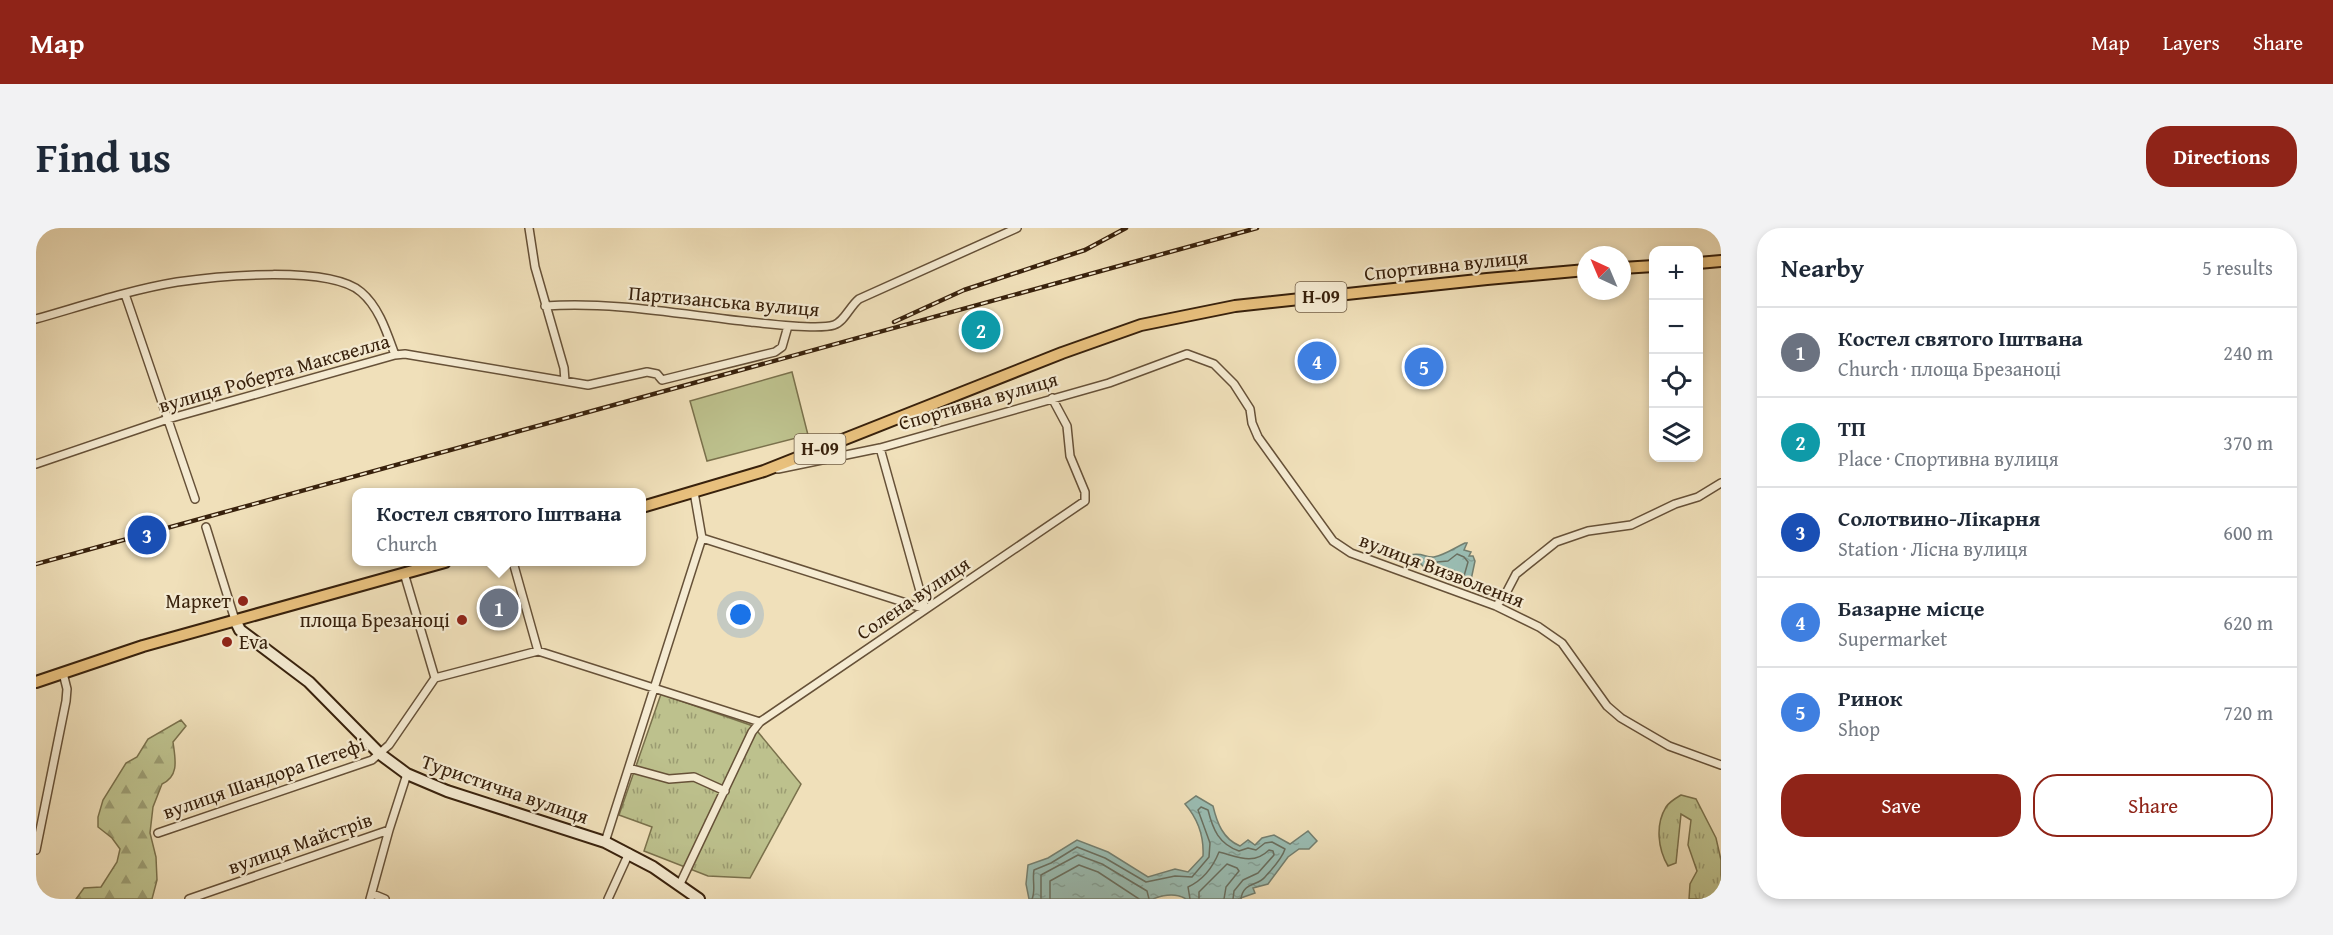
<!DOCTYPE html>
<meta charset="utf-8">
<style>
:root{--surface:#fff;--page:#f2f2f3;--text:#1f2937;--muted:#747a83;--line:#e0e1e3;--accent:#8f2418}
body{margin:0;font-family:"Gentium Book Plus",serif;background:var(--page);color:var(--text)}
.controls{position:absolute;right:18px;top:18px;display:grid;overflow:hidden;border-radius:12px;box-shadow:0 3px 9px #0003}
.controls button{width:54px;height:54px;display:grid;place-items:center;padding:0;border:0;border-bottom:2px solid var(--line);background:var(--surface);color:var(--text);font:30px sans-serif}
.compass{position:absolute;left:1541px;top:18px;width:54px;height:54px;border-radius:50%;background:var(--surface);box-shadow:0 3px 9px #0003;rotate:316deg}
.you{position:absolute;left:705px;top:387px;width:21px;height:21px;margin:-15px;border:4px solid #fff;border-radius:50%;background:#1a73e8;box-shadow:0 0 0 9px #1a73e833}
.badge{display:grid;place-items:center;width:39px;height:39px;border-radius:50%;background:var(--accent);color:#fff;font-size:20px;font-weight:700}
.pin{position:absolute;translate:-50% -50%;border:3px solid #fff;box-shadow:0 2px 6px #0006}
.popup{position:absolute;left:316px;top:260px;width:294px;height:78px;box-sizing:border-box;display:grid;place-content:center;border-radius:12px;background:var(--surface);filter:drop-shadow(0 2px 4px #0005);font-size:20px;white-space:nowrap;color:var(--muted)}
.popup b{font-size:22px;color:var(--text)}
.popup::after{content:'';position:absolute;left:50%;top:100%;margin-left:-12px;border:12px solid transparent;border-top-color:var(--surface)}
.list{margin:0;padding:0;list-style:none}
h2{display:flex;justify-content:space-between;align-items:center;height:78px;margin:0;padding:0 24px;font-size:26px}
h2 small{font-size:20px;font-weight:400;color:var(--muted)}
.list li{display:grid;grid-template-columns:39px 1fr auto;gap:18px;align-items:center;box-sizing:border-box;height:90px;padding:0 24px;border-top:2px solid var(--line)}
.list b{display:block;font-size:22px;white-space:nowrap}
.list p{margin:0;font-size:20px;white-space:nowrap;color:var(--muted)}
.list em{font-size:20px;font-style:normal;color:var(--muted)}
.actions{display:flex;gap:12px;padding:18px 24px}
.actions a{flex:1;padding:14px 0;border:2px solid var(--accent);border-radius:24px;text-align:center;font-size:21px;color:var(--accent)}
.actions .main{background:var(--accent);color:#fff}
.icon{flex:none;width:33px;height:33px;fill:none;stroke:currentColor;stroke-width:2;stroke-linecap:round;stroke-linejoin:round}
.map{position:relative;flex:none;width:1685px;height:671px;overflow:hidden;border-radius:24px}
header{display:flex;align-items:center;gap:36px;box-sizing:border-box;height:84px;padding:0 30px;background:var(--accent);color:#fff}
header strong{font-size:28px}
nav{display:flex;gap:33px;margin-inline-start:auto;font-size:21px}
.intro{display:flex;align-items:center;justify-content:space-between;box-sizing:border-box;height:144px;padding:0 36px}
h1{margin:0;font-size:42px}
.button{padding:15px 27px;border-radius:24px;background:var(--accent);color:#fff;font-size:21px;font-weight:700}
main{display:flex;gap:36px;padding:0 36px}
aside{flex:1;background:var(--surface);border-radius:24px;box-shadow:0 3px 9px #0003}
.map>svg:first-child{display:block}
.grass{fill:url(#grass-tufts);stroke:#7a714c;stroke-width:1.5}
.forest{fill:url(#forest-firs);stroke:#7a714c;stroke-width:1.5}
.pitch{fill:#bdc18d;stroke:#7a714c;stroke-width:1.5}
.water{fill:url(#water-ripples);stroke:#737f70;stroke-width:1.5}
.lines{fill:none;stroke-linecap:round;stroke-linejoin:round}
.shore{stroke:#696f60;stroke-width:1.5}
.street-casing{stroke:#665138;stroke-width:10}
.secondary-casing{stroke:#38210c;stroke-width:14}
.primary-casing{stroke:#38210c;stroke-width:14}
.street{stroke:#f5ebd2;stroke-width:7}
.secondary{stroke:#f5ebd2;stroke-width:10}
.primary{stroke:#e8c07d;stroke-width:10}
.rail-casing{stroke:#38210c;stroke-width:4.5}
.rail{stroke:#f5ebd2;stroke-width:2;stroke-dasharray:7;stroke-linecap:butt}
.poi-dot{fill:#8f2418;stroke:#f5ebd2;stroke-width:2}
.labels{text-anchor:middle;stroke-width:4.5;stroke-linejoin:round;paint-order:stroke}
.shield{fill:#f5ebd2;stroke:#715e47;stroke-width:1.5}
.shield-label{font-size:18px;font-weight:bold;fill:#38210c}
.street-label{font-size:20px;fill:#38210c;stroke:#f5ebd2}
.poi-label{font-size:20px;fill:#38210c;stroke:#f5ebd2;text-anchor:end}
</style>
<header>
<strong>Map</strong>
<nav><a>Map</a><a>Layers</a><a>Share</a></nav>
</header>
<div class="intro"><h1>Find us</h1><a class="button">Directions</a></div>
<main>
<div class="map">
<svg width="1685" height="671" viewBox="0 0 1685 671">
<defs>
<pattern id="grass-tufts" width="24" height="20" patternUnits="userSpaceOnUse" patternTransform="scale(1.5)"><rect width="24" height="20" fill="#bdc18d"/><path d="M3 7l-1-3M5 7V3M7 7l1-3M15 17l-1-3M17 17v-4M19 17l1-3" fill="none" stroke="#9b9c72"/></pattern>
<pattern id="forest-firs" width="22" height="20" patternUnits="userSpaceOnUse" patternTransform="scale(1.5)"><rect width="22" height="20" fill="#bdc18d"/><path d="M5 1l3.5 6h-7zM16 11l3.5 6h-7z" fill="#9b9c72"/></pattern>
<pattern id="water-ripples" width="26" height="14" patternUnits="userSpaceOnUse" patternTransform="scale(1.5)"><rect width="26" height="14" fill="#9abdb3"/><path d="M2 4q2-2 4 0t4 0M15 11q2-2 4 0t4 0" fill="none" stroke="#85a299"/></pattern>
</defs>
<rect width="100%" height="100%" fill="#f0e0ba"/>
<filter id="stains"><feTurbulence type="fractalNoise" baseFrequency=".00333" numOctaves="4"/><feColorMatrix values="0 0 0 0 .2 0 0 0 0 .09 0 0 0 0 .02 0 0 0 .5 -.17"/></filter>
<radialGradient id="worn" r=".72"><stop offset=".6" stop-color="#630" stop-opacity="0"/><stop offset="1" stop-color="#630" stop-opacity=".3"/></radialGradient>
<path class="grass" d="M625,466L717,498L765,556L714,650L672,648L608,623L616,599L583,587Z
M1645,567L1660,571L1680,610L1685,632V671H1653L1654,656L1661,643L1652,617L1655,592L1645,586L1640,635L1632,638C1622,621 1619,597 1630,579C1633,574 1640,570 1645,567Z"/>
<path class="forest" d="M145,492L150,498L137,514C139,530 144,548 126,556L117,579L114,605L120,629L121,652L116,671H40L48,660L65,659L81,634L84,621L76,610L62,599V589L67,572L90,535L101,529L112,511Z"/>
<path class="pitch" d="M756,144L772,207L671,233L654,173Z"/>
<path class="water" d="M1429,315H1431L1428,322L1435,324L1433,328H1437L1439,333L1435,352L1452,362C1435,362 1407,350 1392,342C1385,338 1382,331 1374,327C1387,324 1389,330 1398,329C1411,326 1418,320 1429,315Z
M1160,568L1177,578C1181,595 1187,611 1204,618L1212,612L1219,617L1226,610L1238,607L1254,616L1272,603L1281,613L1273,621H1263L1252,629L1232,656L1217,660L1219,665L1202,671H1150C1140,665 1127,667 1117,671H993L990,656L992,637L1012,630L1041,612L1072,624L1112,649L1139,641L1152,644L1167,628C1168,609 1162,591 1149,576Z"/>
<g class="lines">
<path class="shore" d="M1421,326L1428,329L1432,334L1428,348L1412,345L1399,338L1401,334L1412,333Z
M996,671C1000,663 996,651 998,642L1015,635L1041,619L1069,630L1110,654L1139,648L1156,649L1173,629L1174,615L1162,582L1165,579L1172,582C1177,602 1183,616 1203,623L1212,620L1220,622L1229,615L1236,614L1249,621C1246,631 1236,641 1229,649C1222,658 1207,654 1205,671
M1005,671V647L1042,627L1066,636L1111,663L1113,671
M1014,671V653L1043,637L1062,644L1103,671
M1154,671L1152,659C1167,652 1177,639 1183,624C1200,628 1217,638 1233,622L1237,623L1238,627L1222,645L1207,652L1198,663L1197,671
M1163,671V664L1191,636L1201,640L1203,643L1190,659L1188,671"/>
<defs>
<path id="street" d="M493,0L499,39L528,140L529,153
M89,66L159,271
M509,78C577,73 648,87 715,94C733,96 783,102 798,97C808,94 814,78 823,71L981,0
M0,91C46,78 93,62 141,54C182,48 293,37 325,64C343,79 351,105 359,127
M844,220L889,381
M0,236L132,191L359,127L369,126L552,157L611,144L621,146L626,152L739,124L746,119L752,98
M742,241L844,220L1073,155L1151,126L1178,136L1198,156L1214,181L1216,195L1222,209L1297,313L1315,325L1460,378L1503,399L1526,415L1571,478L1585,490L1633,518L1685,537
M170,299L199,392
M666,310L889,381
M477,334L502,423
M368,345L399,450
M1460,378L1468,369L1480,346L1520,314L1552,303L1595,297L1639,276L1662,269L1685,255
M593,540L633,551L658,549L689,563
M122,605L336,532L353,517L399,450L502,423L724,494L1049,273V264L1034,228L1031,198L1016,170
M569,614L666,310L658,264
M0,622L30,473L31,461L27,445
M643,658L716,504L724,494
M337,666L349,671
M153,671L353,602
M334,671L353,602L371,546
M572,671L593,625"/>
<path id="secondary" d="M199,392L204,402L273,454L344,526L371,546L411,563L569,614L617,639L663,671"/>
<path id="primary" d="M1662,35L1685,33
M1586,40L1618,38
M606,279L728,243L1026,125L1105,97L1199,78L1451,51L1550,42
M0,454L107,418L409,334"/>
</defs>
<use href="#street" class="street-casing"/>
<use href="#secondary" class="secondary-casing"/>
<use href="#primary" class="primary-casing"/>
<use href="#street" class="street"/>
<use href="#secondary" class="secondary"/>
<use href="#primary" class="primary"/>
<defs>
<path id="rail" d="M858,94L928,62L1049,22L1090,0
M0,336L1221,0"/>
</defs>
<use href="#rail" class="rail-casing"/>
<use href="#rail" class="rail"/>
</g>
<g class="poi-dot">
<circle cx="207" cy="373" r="6"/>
<circle cx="426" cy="392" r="6"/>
<circle cx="191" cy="414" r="6"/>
</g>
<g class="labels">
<g class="shield">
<rect x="1259.5" y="54" width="51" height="30" rx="4.5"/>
<rect x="758.5" y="206" width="51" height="30" rx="4.5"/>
</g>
<g class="shield-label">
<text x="1285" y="75">Н-09</text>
<text x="784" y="227">Н-09</text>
</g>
<g class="street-label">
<text transform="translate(1410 37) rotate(-6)" y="7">Спортивна вулиця</text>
<text transform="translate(688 73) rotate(5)" y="7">Партизанська вулиця</text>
<text transform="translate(238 145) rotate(-16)" y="7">вулиця Роберта Максвелла</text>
<text transform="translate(942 173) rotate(-16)" y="7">Спортивна вулиця</text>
<text transform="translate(1406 342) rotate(21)" y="7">вулиця Визволення</text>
<text transform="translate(877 370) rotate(-34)" y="7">Солена вулиця</text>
<text transform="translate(228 550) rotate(-19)" y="7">вулиця Шандора Петефі</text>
<text transform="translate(469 561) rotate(19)" y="7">Туристична вулиця</text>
<text transform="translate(264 615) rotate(-19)" y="7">вулиця Майстрів</text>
</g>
<g class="poi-label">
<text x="195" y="380">Маркет</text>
<text x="414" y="399">площа Брезаноці</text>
<text x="203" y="421" text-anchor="start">Eva</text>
</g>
</g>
<rect width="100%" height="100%" filter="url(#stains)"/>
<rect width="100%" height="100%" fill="url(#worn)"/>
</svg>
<div class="controls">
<button>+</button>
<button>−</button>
<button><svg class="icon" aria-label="locate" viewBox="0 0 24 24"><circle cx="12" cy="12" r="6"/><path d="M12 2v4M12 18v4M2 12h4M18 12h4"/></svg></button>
<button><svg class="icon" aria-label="layers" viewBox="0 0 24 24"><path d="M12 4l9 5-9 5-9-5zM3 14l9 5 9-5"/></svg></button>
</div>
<svg class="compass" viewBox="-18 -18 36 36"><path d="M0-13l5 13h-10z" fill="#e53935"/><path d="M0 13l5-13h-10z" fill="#747a83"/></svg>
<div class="you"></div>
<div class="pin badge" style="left:463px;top:380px;background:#6b7280">1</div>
<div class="popup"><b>Костел святого Іштвана</b>Church</div>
<div class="pin badge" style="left:945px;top:102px;background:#0f9aa8">2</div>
<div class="pin badge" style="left:111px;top:307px;background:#1a4fb4">3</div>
<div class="pin badge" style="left:1281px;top:133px;background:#3f7fe0">4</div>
<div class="pin badge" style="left:1388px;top:139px;background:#3f7fe0">5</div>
</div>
<aside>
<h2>Nearby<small>5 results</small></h2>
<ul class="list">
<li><span class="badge" style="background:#6b7280">1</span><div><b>Костел святого Іштвана</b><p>Church · площа Брезаноці</p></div><em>240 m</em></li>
<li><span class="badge" style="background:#0f9aa8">2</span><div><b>ТП</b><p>Place · Спортивна вулиця</p></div><em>370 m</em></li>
<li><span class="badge" style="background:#1a4fb4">3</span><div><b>Солотвино-Лікарня</b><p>Station · Лісна вулиця</p></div><em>600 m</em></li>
<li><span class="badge" style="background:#3f7fe0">4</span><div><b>Базарне місце</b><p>Supermarket</p></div><em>620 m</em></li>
<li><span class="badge" style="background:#3f7fe0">5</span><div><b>Ринок</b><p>Shop</p></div><em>720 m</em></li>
</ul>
<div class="actions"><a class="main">Save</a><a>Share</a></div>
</aside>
</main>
